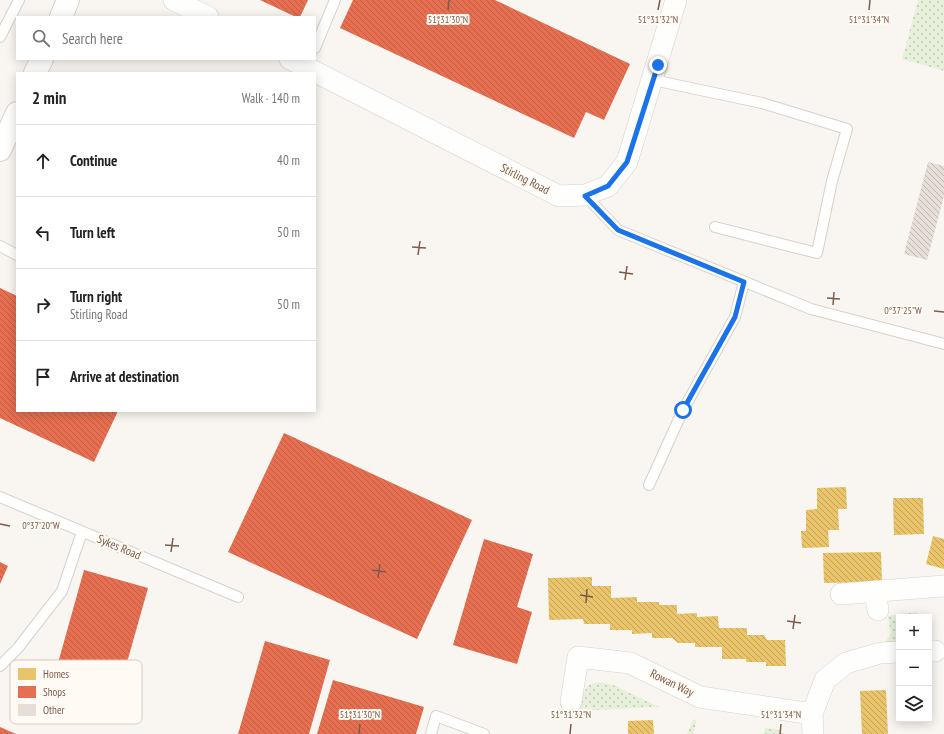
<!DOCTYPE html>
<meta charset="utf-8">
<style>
:root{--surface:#fff;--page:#f2f2f2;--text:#222;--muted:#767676;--line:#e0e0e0}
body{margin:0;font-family:"PT Sans Narrow",sans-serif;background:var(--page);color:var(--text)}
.controls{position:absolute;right:12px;bottom:12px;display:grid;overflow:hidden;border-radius:0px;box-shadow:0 2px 10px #0003}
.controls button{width:36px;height:36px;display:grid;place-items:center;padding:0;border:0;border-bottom:1px solid var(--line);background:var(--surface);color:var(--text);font:20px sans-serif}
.stop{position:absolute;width:12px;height:12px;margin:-9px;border:3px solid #1a73e8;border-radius:50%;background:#fff}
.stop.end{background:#1a73e8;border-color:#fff;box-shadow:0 1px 4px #0008}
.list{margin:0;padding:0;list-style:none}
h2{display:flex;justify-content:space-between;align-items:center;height:52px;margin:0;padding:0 16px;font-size:17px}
h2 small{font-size:13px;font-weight:400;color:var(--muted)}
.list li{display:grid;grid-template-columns:26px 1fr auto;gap:12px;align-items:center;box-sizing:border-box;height:72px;padding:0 16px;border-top:1px solid var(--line)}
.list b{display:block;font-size:15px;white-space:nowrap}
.list p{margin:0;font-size:13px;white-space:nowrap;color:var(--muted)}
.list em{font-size:13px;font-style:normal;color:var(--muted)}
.icon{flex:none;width:22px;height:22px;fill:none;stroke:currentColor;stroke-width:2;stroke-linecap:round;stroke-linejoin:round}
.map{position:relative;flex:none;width:944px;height:734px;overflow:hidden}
.search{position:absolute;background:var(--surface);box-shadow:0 2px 10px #0003;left:16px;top:16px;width:300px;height:44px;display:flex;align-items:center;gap:10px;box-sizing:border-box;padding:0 14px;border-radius:0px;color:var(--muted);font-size:15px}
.panel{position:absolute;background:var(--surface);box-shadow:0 2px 10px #0003;left:16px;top:72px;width:300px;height:340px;border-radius:0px}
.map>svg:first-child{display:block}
.grass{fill:url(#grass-dots)}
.homes{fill:url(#homes-back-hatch)}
.shops{fill:url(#shops-back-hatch)}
.building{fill:url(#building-back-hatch)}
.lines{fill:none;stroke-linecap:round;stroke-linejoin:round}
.lane-casing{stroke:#d7d1cb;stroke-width:12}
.street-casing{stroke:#d7d1cb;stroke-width:22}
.secondary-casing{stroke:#d9d2cb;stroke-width:24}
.lane{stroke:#fefefd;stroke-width:10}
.street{stroke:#fefefd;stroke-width:21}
.secondary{stroke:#fefefd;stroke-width:22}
.route{stroke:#1a73e8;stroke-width:5}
.ticks{fill:none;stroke:#7a5c4d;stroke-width:1.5}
.labels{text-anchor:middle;stroke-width:4;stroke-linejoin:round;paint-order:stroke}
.street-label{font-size:12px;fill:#7a5c4d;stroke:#fffaf3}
.key{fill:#fffaf3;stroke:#d7cbc1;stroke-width:1}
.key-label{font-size:11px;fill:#7a5c4d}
.ticks-label{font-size:10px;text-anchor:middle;fill:#7a5c4d;stroke:#fffaf3;stroke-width:4;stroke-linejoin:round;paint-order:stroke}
</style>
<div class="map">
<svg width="944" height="734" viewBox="0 0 944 734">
<defs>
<pattern id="grass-dots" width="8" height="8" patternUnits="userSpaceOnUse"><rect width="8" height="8" fill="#e7f0db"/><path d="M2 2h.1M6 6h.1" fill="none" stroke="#c0c6b4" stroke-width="1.8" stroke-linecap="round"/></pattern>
<pattern id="homes-back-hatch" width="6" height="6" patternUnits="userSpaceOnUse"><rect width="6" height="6" fill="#e9c46a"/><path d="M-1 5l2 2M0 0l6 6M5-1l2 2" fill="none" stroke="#c2a259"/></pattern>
<pattern id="shops-back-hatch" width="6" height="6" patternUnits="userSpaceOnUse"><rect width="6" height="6" fill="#e76f51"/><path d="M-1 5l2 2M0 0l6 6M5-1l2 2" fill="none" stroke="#c05e45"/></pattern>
<pattern id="building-back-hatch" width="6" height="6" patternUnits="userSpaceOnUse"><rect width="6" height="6" fill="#e6ded7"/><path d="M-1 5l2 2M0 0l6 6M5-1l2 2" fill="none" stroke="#bfb7b1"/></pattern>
</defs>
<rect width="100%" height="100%" fill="#f9f5f0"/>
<path class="grass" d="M918,0H944V71L902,59Z
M917,612L918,617H899V649H880L891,634L888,616Z
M598,682L613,685L659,707L574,711L588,685Z
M697,719L693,734H687L693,720Z
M765,728L776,729L784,734H764Z"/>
<path class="homes" d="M846,487L847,509H838L839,530H828L829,547L802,548L801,531H806V510L817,509V488Z
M893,498H923L924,534L894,535Z
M933,536L944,539V569L926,564Z
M881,552L882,582L824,583L823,553Z
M592,577V586H611V598L637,597V602H659V605H677V614L697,613V617L718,616L719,628H747V635H764L767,640H785L786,666H766V662H746V659H722V647H695V643H678L672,638H652V633L632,634V630H610V624H584L583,619L549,620L548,578Z
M886,690L888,734H862L860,691Z
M653,720L654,734H628V721Z"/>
<path class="shops" d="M260,0H308L300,17H296Z
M353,0H495L630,64L604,120L586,112L574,138L340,28Z
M0,288L17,296V411H118L94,462L0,418Z
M284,433L472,520L417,639L228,552Z
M484,539L533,554L517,607L532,612L517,664L453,645Z
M0,562L8,566L0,584Z
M84,570L148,588L115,705L51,688Z
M265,641L330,660L309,734H238Z
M333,680L424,707L416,734H317Z
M0,727L16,734H0Z"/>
<path class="building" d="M928,162L944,166V196L927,260L904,254Z"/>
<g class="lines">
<defs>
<path id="lane" d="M0,37L19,0
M315,48L335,0
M653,80L762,103L847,129L832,181L817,253L715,227
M585,195L618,230L811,309L944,344
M0,246L17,255
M649,485L683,410L735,317L744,282
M0,497L238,597
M0,666L18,648L62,591L82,532
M431,734L436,716L484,734"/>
<path id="street" d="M174,0L208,17
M290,59L559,196L585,195L608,186L627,162L676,0
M875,591L878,610
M841,594L944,586
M929,651H935
M571,702L578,657L630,663L700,697L812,714
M813,734L812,714L825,680L846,663L880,653L899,652"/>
<path id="secondary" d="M61,17L68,0
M35,73L42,59
M0,150L17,113"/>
</defs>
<use href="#lane" class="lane-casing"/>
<use href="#street" class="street-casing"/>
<use href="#secondary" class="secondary-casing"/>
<use href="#lane" class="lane"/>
<use href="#street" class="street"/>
<use href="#secondary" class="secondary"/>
</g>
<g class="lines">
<path class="route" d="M658,65L627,162L608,186L585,196L618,230L744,282L735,317L683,410"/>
</g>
<path class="ticks" d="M448,10L449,0M658,10L660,0M869,10L870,0M412,247L426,248M418,255L420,241M619,272L633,274M625,280L627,266M827,298L840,299M833,305L834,292M934,311L944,312M0,524L10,526M165,545L179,546M171,552L173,538M372,570L386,572M378,578L380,564M580,595L593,597M586,603L587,589M787,621L801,623M793,629L795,615M359,734L360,724M570,734L571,724M780,734L781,724"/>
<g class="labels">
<g class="street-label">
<text transform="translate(525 179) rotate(27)" y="4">Stirling Road</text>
<text transform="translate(119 547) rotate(23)" y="4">Sykes Road</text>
<text transform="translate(672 683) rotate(26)" y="4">Rowan Way</text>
</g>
</g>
<rect x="10" y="660" width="132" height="64" rx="6" class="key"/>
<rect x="18" y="668" width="18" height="12" fill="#e9c46a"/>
<rect x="18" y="686" width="18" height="12" fill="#e76f51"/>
<rect x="18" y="704" width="18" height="12" fill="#e6ded7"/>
<g class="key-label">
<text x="43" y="678">Homes</text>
<text x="43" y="696">Shops</text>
<text x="43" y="714">Other</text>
</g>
<g class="ticks-label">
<text x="448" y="23">51°31'30"N</text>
<text x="658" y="23">51°31'32"N</text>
<text x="869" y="23">51°31'34"N</text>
<text x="903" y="314">0°37'25"W</text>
<text x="41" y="529">0°37'20"W</text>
<text x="360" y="718">51°31'30"N</text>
<text x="571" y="718">51°31'32"N</text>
<text x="781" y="718">51°31'34"N</text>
</g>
</svg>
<div class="controls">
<button>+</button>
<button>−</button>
<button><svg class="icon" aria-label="layers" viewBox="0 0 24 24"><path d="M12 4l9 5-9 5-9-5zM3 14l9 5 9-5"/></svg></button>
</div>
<div class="stop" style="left:683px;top:410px"></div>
<div class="stop end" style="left:658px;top:65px"></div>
<div class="search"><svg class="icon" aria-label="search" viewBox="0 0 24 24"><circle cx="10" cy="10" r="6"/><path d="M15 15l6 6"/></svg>Search here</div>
<section class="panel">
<h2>2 min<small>Walk · 140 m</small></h2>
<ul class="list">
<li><svg class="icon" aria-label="ahead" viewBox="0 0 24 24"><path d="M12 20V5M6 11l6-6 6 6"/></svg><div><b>Continue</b></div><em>40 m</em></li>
<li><svg class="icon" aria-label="left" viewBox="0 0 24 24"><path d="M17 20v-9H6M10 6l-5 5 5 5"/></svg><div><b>Turn left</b></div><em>50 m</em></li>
<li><svg class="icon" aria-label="right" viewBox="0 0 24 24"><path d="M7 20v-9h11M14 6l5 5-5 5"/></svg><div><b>Turn right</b><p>Stirling Road</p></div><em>50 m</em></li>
<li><svg class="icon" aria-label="arrive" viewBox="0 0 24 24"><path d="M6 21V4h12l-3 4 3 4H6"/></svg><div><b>Arrive at destination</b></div></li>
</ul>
</section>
</div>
